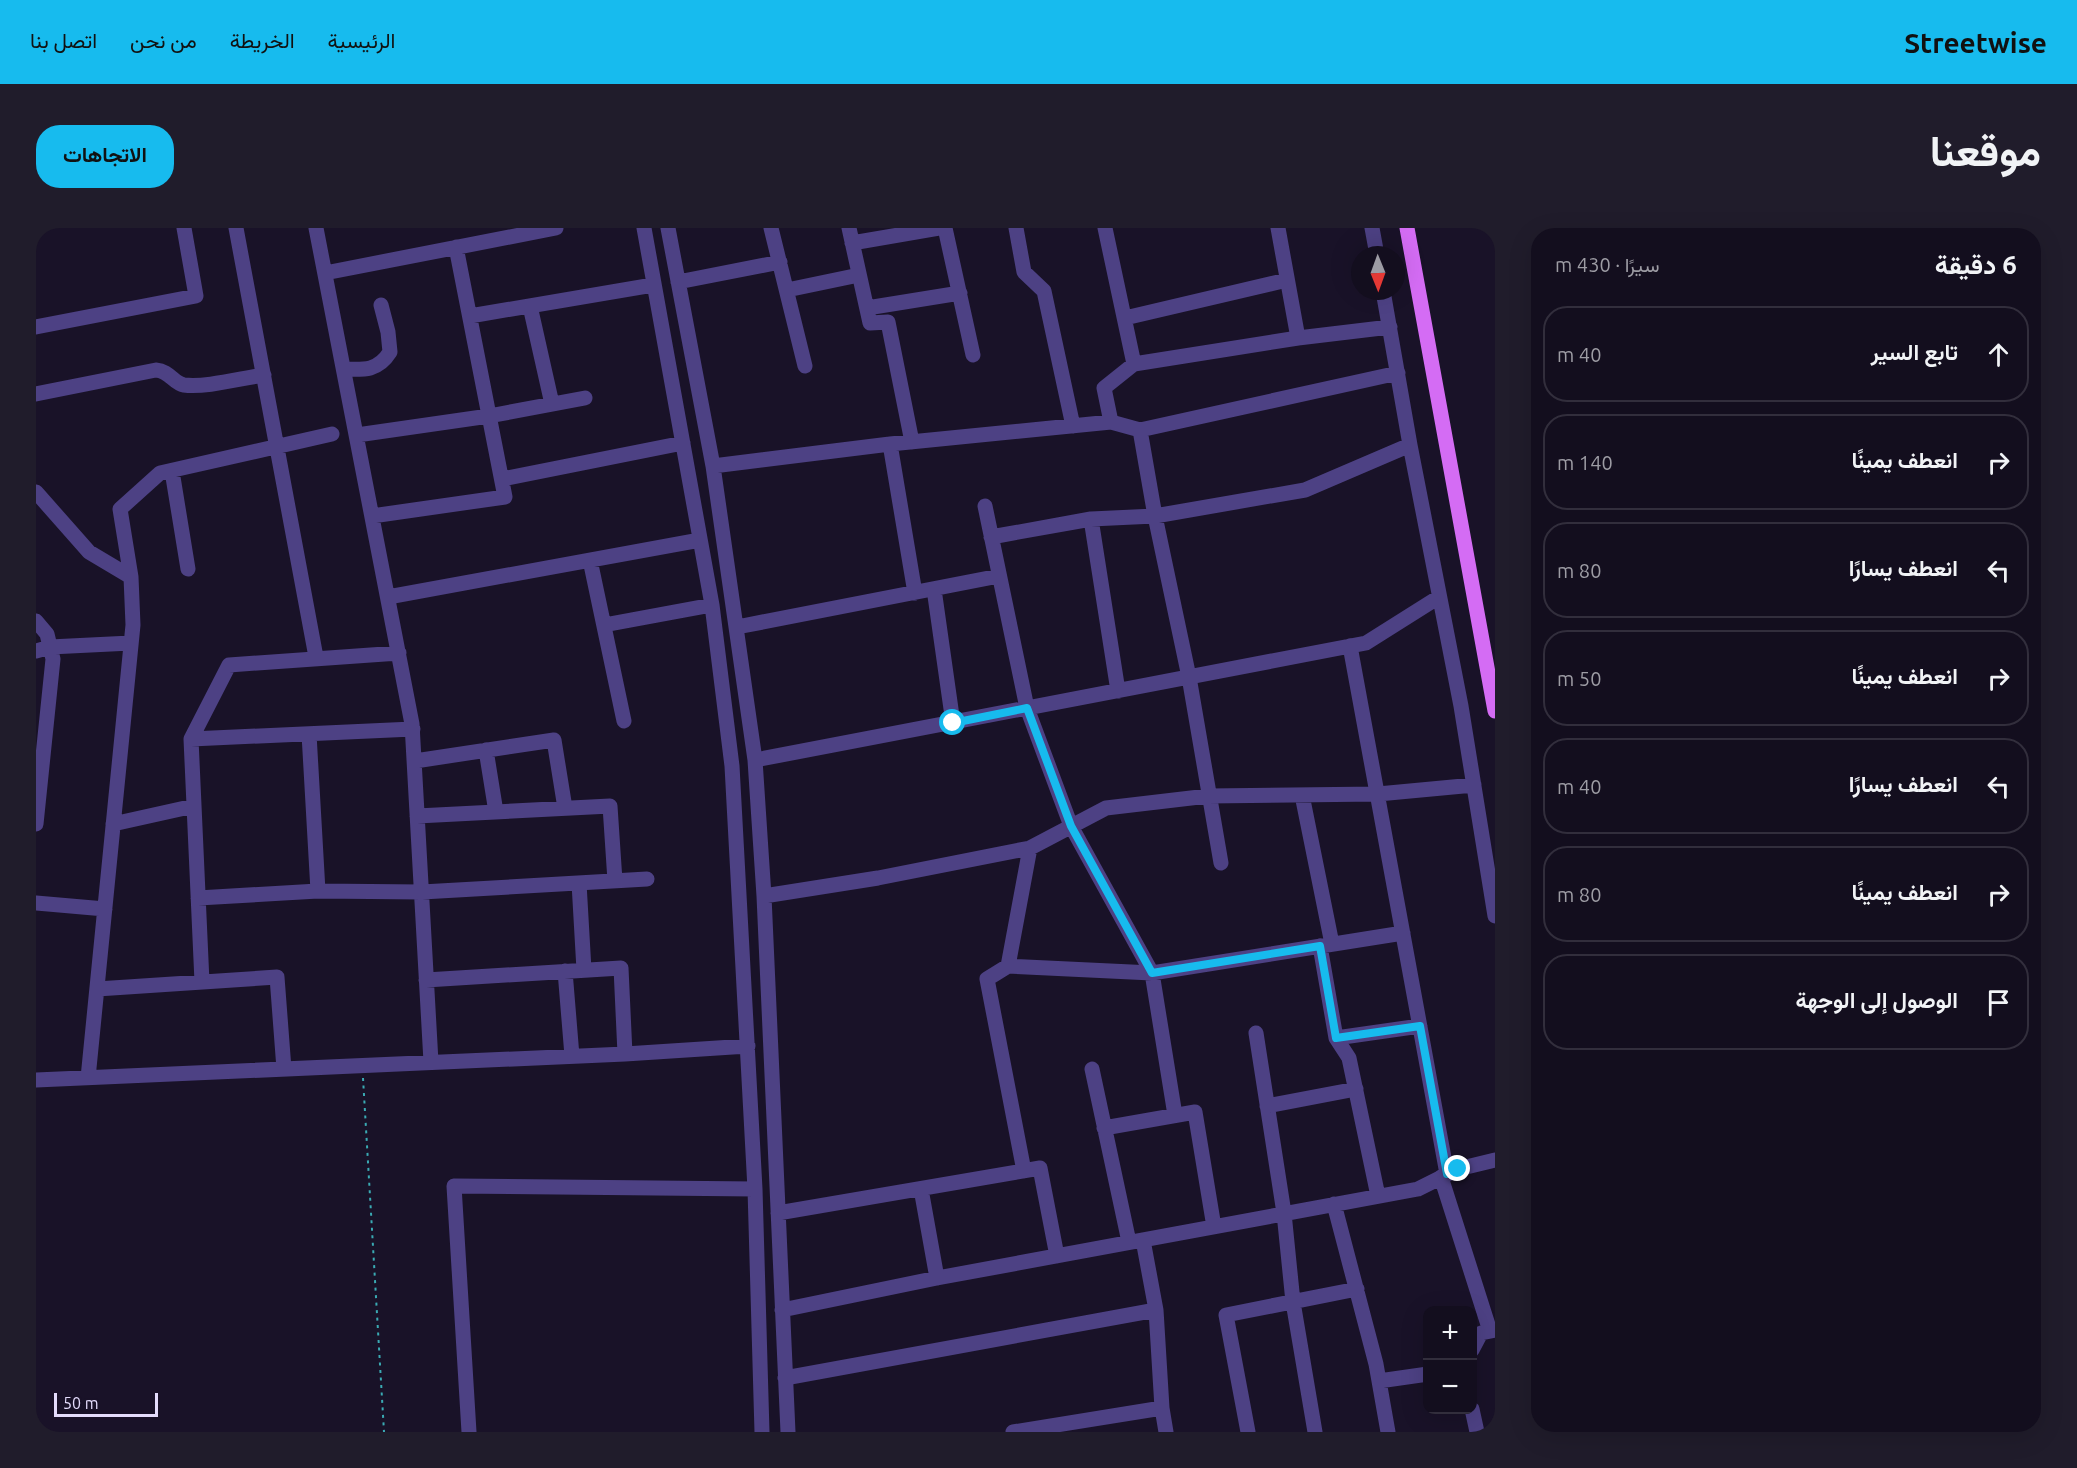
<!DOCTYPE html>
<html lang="ar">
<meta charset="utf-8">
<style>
:root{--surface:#130e1e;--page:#201c2b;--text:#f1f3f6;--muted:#9d9ca4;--line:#322e3c;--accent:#17bbee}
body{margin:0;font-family:Ubuntu,Vazirmatn,sans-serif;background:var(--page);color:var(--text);direction:rtl}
.controls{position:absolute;right:18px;bottom:18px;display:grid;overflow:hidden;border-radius:12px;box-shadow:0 6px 24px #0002}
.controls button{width:54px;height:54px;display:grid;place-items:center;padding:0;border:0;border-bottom:2px solid var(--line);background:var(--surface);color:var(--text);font:30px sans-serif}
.compass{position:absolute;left:1315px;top:18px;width:54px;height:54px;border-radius:50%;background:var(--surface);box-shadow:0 6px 24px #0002;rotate:179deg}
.scale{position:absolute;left:18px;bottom:15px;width:104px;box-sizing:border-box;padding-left:6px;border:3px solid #e4dcfc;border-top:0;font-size:16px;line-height:21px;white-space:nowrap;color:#e4dcfc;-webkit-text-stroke:4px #191228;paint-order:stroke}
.stop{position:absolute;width:18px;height:18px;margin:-14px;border:4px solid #17bbee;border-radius:50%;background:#fff}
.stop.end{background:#17bbee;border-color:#fff;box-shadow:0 2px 6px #0008}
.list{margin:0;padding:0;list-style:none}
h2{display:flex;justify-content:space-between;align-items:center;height:78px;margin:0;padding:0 24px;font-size:26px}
h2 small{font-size:20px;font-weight:400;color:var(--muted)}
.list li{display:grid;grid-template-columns:39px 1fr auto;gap:18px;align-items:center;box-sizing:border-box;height:96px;margin:0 12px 12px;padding:0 12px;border:2px solid var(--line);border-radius:24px}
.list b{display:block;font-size:22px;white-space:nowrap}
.list em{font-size:20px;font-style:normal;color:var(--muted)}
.icon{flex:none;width:33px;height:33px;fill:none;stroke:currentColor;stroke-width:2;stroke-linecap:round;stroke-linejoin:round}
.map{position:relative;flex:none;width:1459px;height:1204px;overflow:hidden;direction:ltr;border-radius:24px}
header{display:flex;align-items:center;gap:36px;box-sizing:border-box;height:84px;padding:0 30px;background:var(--accent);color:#111}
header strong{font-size:28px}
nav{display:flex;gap:33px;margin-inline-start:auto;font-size:21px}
.intro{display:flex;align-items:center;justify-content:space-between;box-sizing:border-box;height:144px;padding:0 36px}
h1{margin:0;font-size:42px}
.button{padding:15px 27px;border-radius:24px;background:var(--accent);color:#111;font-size:21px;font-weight:700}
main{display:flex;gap:36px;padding:0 36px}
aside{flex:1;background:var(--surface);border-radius:24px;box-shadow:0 6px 24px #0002}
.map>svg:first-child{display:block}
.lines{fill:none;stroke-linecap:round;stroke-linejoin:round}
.path{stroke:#3aaab3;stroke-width:2;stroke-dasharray:3 4.5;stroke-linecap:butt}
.minor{stroke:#4d4184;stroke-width:15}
.major{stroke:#d46cf4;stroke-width:15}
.route{stroke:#17bbee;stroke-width:8}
</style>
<header>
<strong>Streetwise</strong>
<nav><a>الرئيسية</a><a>الخريطة</a><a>من نحن</a><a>اتصل بنا</a></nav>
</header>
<div class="intro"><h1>موقعنا</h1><a class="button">الاتجاهات</a></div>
<main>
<aside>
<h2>6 دقيقة<small>سيرًا · 430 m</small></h2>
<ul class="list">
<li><svg class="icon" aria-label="ahead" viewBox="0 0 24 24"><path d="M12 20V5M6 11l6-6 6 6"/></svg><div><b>تابع السير</b></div><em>40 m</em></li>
<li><svg class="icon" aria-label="right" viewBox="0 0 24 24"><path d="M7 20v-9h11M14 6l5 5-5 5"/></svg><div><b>انعطف يمينًا</b></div><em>140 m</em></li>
<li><svg class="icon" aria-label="left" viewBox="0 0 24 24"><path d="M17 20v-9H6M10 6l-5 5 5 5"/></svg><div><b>انعطف يسارًا</b></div><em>80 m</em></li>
<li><svg class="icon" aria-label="right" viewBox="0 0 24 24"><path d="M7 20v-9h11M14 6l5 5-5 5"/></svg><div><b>انعطف يمينًا</b></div><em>50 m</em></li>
<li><svg class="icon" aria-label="left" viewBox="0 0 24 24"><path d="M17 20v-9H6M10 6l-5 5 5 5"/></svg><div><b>انعطف يسارًا</b></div><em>40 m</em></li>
<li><svg class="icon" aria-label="right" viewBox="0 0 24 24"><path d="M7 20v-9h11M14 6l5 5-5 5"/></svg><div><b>انعطف يمينًا</b></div><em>80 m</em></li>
<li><svg class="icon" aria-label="arrive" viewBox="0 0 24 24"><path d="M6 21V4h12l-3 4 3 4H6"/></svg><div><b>الوصول إلى الوجهة</b></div></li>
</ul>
</aside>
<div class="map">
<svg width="1459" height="1204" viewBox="0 0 1459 1204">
<rect width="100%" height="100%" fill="#191228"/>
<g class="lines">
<path class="path" d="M327,850L348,1204"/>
<path class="minor" d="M200,0L280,429
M280,0L376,496L395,834
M608,0L676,377L696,538L719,961L726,1204
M632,0L677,238L719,532L728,668L752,1204
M735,0L769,138
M813,0L834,95L852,94L876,214
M909,0L937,127
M980,0L988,44L1008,63L1037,198
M1069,0L1098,136
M1242,0L1262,110
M1336,0L1341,27
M816,15L903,0
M289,45L520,0
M642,54L744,34
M751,62L823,47
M1347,63L1374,217L1425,478L1459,688
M494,78L516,176
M831,80L924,65
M434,88L617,57
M1089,90L1251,52
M0,99L160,68L148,0
M308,141C328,142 342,143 354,124L352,104L345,77
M0,166L120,142C134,143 137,155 148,157C169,160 206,150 228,147
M1104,202L1362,145
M321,207L453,188L549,170
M854,216L879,365
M677,238L854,216L1075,194
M136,243L152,341
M466,251L647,215
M0,264L53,324L95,349L97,397L52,850
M949,278L991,480L1035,598L1116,745L1139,887
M336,288L469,269L420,19
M1055,291L1082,463
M955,309L1055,291L1119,288L1269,262L1374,217
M554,332L588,493
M95,349L84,281L124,245L296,206
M898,361L917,495
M352,369L664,312
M0,393L11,406L17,431L0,596
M568,397L676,377
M701,399L963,348
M1314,418L1411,946
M0,423L14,419L95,415
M273,506L282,663
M155,511L377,501
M450,522L460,584
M719,532L1330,415L1403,369
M379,533L518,512L529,580
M1266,567L1296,716
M381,588L574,578L579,653
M77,596L158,578
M1185,635L1153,449L1119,288L1104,202L1075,194L1068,160L1098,136L1262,110L1354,99
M543,655L548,742
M728,668L842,650L994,620L1070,580L1172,568L1342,566L1438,557
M162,670L282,663L386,664L611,651
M0,675L69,681
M1284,718L1300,810L1313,830L1342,968
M972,738L994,620
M529,743L536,828
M390,752L585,740L589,826
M166,754L155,511L193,437L363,425
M61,761L241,749L248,841
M1220,805L1248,985L1257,1074L1279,1204
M1300,810L1384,798
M1056,841L1093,1014
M0,852L589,826L712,818
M1231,878L1320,861
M1068,900L1159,884L1178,999
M988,943L951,751L972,738L1116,745L1367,705
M1405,949L1454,1103
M885,961L901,1050
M1298,976L1340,1136L1352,1204
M742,985L1004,940L1021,1028
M1107,1012L1120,1082L1126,1180L1130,1204
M746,1082L901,1050L1382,961L1422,941L1459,932
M1436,1122L1445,1105L1459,1102
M749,1150L1120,1082
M1343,1153L1392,1146
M1436,1181L1441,1204
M433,1204L418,958L719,961
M977,1204L1126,1180
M1212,1204L1190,1087L1321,1061"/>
<path class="major" d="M1371,0L1459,483"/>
</g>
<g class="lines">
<path class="route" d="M917,495L991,480L1035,598L1116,745L1284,718L1300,810L1384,798L1411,946L1422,941"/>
</g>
</svg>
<div class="controls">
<button>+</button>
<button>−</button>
</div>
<svg class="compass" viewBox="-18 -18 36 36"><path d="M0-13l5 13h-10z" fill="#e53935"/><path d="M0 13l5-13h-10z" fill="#9d9ca4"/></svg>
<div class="scale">50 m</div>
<div class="stop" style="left:917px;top:495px"></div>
<div class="stop end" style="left:1422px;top:941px"></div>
</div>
</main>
